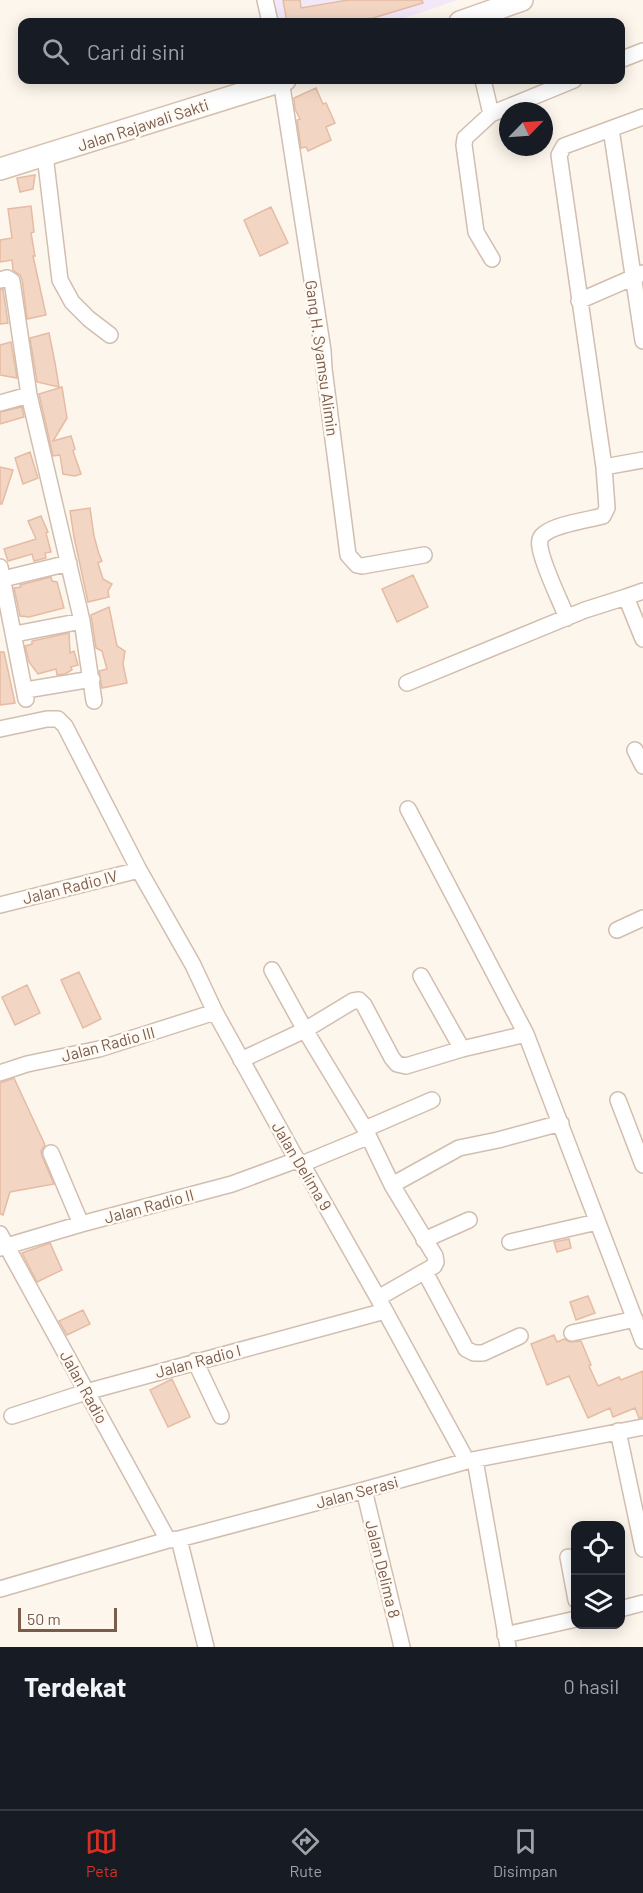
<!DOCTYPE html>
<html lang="id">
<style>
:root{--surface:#171b24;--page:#242831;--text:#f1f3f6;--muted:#9ea1a6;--line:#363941;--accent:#d93025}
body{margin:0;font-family:Barlow,sans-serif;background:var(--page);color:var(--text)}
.controls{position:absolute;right:18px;bottom:18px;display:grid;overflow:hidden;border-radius:12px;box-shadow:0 3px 15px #0003}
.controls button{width:54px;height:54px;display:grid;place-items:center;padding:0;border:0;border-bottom:2px solid var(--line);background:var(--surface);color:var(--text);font:30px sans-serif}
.compass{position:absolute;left:499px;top:102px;width:54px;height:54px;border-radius:50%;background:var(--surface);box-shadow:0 3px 15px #0003;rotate:65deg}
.scale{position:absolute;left:18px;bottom:15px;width:99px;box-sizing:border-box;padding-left:6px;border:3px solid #7a5c4d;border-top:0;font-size:16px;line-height:21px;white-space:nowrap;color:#7a5c4d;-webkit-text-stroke:4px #fffaf3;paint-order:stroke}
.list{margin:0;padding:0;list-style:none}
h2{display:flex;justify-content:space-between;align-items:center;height:78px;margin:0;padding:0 24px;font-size:26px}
h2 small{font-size:20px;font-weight:400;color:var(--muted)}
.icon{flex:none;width:33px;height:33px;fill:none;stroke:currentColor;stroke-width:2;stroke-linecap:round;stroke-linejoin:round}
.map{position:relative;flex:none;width:643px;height:1647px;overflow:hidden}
.search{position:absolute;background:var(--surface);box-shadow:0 3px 15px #0003;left:18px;right:18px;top:18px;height:66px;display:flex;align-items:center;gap:15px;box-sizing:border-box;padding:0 21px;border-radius:12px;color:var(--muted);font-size:22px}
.sheet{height:162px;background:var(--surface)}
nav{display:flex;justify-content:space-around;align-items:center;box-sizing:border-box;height:84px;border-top:2px solid var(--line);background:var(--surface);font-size:16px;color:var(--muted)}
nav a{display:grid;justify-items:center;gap:3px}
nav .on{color:var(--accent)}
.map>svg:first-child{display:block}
.education{fill:#f3e8fa}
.building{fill:#f3d5c3;stroke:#e6bba3;stroke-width:1.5}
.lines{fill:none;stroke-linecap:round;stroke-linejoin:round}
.street-casing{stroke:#d1beb0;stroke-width:18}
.secondary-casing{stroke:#d6c0b0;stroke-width:24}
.street{stroke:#fff;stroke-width:15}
.secondary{stroke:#fff;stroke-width:21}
.labels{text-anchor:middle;stroke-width:5;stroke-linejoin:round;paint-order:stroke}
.street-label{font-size:16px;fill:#7a5c4d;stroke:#fffaf3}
</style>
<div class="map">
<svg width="643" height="1647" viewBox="0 0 643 1647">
<rect width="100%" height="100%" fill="#fdf6ec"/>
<path class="education" d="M270,0H457L393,22H273Z"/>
<path class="building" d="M283,0H300L301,8L348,0H422L423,3L373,18L344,22H287Z
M316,88L323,104L326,103L335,123L326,127L331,140L308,151L306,147L301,148L297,120L300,119L295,109L294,98Z
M35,175L33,189L20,192L17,178Z
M31,206L34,232L31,233L35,256H33L46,315L27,319L22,279L20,275L13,270L12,260L0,262V240L12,238L8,209Z
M271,207L288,243L260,256L244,220Z
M3,289L8,323L0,324V290Z
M49,333L55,363L59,387L37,382L30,338Z
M11,342L17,378L0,375V345Z
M62,387L67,418L53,441L71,436L75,449L73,451L81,474L75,476L63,474L60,455L53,456L39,394Z
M22,407L24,417L0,424V412Z
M30,452L38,478L23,484L15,458Z
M0,467L13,470L2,504H0Z
M90,508L94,536L99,554L102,561L98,563L103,579L112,584L108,591L109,597L88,602L74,537L70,511Z
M41,516L48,532L46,533L51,552L45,553L46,558L34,561L32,554L8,561L4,549L36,539L28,521Z
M413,575L428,607L397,622L382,589Z
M51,577L52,581L57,582L64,608L29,617L20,616L14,588L21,587L20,585Z
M109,607L117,646L125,651L123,664L127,683L102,688L99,671L107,669L102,651L96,648L91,615Z
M69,633L70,653L74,651L78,665L71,667L72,670L65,674L57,675L56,669L38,674L29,662L25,646L32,644V641Z
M0,652H4L15,703L0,705Z
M79,972L101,1019L83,1028L61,980Z
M27,985L40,1013L15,1025L2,997Z
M14,1078L45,1145L41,1151L42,1156L54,1184L10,1192L3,1215L0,1214V1083Z
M569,1239L571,1248L557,1252L554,1242Z
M50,1243L62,1270L37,1282L22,1253Z
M588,1296L595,1313L576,1320L570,1302Z
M83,1310L90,1324L67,1335L59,1321Z
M554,1335L557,1342L564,1339L570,1342L581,1341L591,1365L589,1366L598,1386L619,1377L621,1380L643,1371V1417L639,1418L635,1408L613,1417L610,1408L588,1418L569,1376L547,1385L531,1344Z
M172,1379L190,1417L168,1427L150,1390Z"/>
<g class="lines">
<defs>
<path id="street" d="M265,0L270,22
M620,60L643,51
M281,80L323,351L324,369L348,555L357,565L362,566L424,555
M483,80L491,114
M611,129L643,341
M45,155L60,280L72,302L89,319L110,335
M492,259L476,232L464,145L465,138L491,114L574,80
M0,280L7,278L12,281L29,395L82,621L94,701
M579,301L643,273
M0,403L29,395
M604,467L643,460
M0,567L26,699
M3,579L69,563
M643,591L626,597L643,639
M567,618C560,600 542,564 540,547C539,542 540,537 544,534C556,524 588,520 603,516L607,508L604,467L559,155L564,146L643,117
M15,634L82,621
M407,683L585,610L626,597
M26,690L92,679
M0,729L47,719H58L65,726L139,870L193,965L215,1012L297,1160L302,1164L378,1298L467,1461
M635,750L643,766
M408,809L526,1034L643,1341
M0,905L139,870
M617,930L643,918
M272,970L305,1030L365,1129L392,1185L435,1256L436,1262L434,1266L378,1298
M421,976L462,1049
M241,1060L305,1030L353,1001L359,1000L364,1005L392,1058L397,1064L406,1066L462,1049L526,1034
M0,1073L27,1064L99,1049L215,1012
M618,1100L643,1165
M365,1129L432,1100
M51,1153L81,1224
M302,1164L367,1137
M392,1185L459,1148L498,1140L561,1123
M0,1234L168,1540
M424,1240L469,1220
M510,1242L597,1222
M0,1248L81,1224L232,1184L297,1160
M425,1272L466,1349L474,1353H483L520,1336
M572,1333L635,1319
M195,1361L221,1416
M12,1416L86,1392L385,1311
M618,1431L643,1549
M475,1460L508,1647
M364,1490L402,1647
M179,1539L206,1647
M568,1557L576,1600
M0,1589L168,1540L179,1539L364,1490L467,1461L643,1427
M620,1609L643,1603
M505,1635L576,1619"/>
<path id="secondary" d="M460,22L522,0
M0,169L285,80"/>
</defs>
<use href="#street" class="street-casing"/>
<use href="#secondary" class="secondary-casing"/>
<use href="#street" class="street"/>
<use href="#secondary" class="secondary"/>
</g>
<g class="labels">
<g class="street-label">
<text transform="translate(143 125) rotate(-18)" y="6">Jalan Rajawali Sakti</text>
<text transform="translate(322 358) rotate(82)" y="6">Gang H. Syamsu Alimin</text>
<text transform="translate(70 887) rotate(-14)" y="6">Jalan Radio IV</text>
<text transform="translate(108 1044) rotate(-15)" y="6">Jalan Radio III</text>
<text transform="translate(302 1166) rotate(59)" y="6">Jalan Delima 9</text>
<text transform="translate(149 1206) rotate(-15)" y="6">Jalan Radio II</text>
<text transform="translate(198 1361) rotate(-15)" y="6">Jalan Radio I</text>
<text transform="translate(84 1387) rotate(61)" y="6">Jalan Radio</text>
<text transform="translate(357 1492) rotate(-15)" y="6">Jalan Serasi</text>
<text transform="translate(383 1569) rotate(76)" y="6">Jalan Delima 8</text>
</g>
</g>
</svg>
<div class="controls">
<button><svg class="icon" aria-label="locate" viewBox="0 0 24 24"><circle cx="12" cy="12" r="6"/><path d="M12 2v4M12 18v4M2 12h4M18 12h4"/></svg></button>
<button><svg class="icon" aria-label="layers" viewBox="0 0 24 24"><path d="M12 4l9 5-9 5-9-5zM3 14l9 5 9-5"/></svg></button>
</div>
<svg class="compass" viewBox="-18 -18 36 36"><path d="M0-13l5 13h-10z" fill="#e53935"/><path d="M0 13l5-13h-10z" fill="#9ea1a6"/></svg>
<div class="scale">50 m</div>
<div class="search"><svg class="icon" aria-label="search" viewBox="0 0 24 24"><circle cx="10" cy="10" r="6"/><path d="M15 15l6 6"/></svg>Cari di sini</div>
</div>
<section class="sheet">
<h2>Terdekat<small>0 hasil</small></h2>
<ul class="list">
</ul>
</section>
<nav>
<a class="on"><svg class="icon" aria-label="map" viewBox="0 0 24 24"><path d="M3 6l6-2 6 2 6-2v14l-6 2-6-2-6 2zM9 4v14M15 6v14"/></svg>Peta</a>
<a><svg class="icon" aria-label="directions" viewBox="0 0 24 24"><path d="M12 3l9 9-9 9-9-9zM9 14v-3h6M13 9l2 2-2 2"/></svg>Rute</a>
<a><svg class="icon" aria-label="saved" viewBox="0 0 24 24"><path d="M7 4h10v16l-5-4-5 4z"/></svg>Disimpan</a>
</nav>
